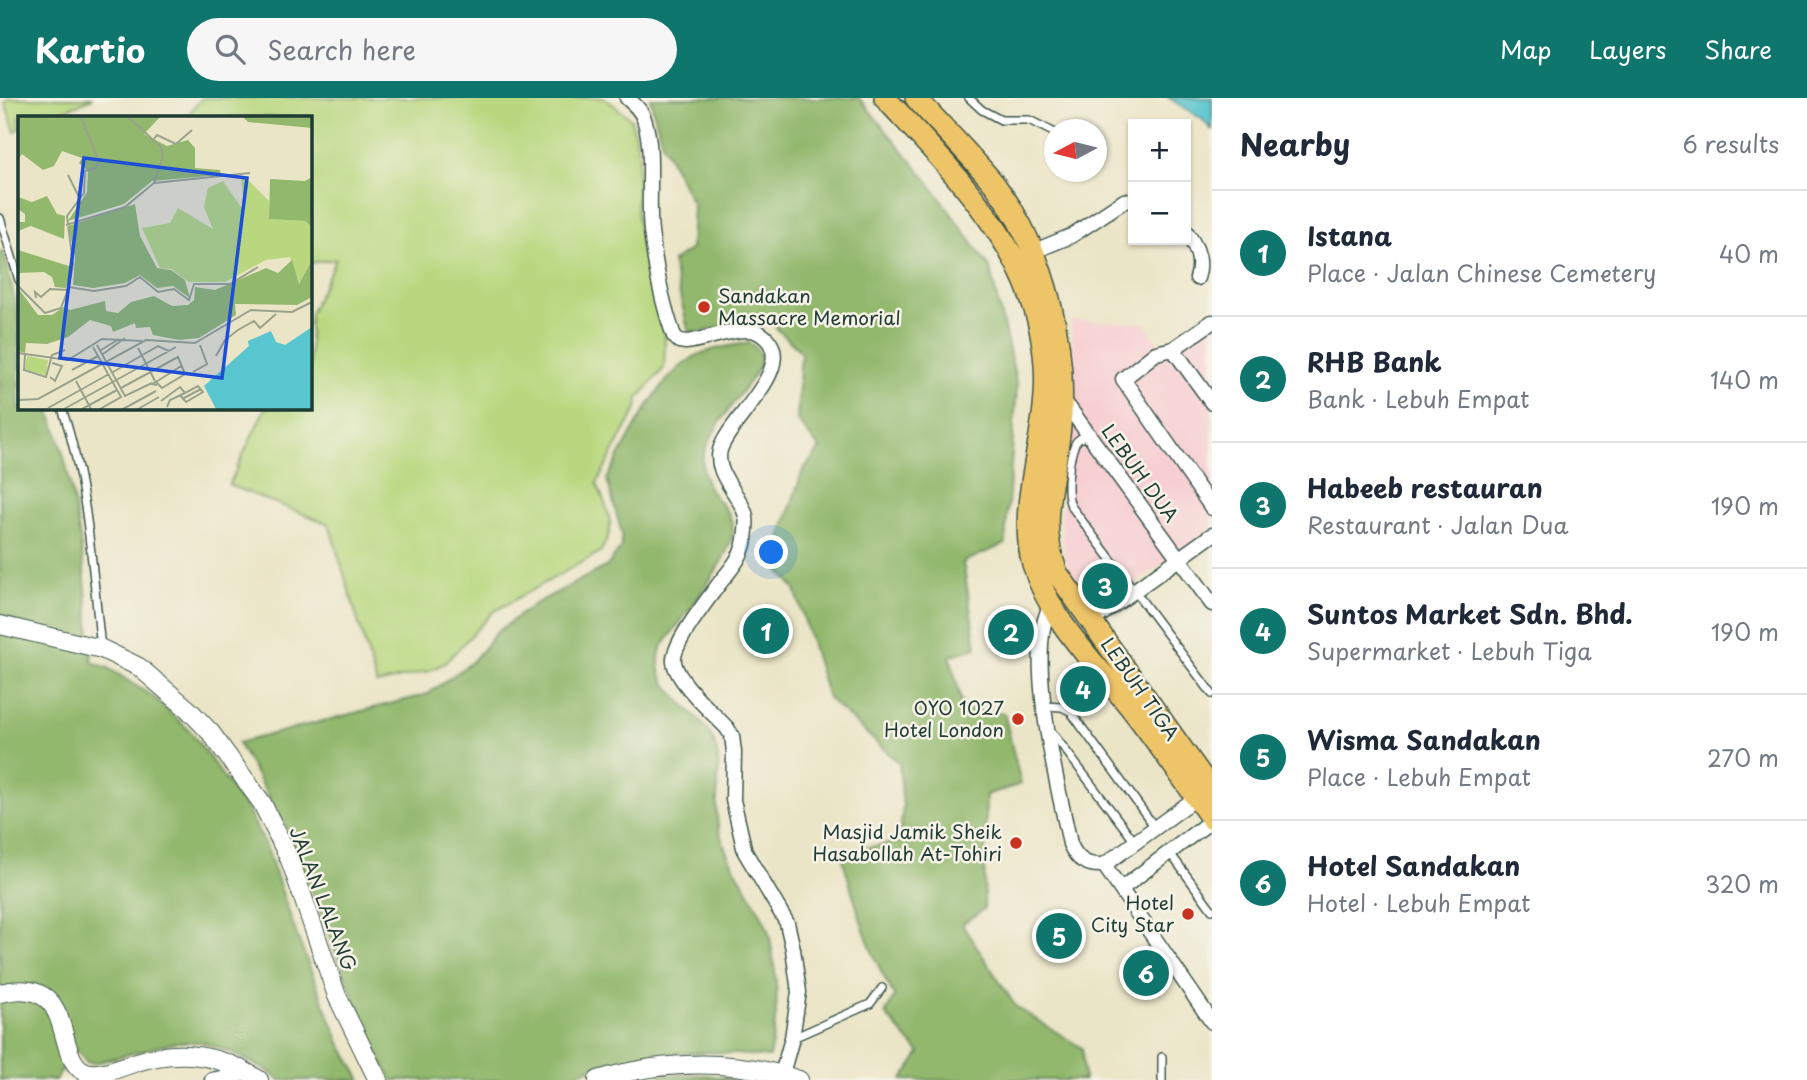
<!DOCTYPE html>
<meta charset="utf-8">
<style>
:root{--surface:#fff;--page:#f6f6f7;--text:#1f2937;--muted:#747a83;--line:#e0e1e3;--accent:#0f766e}
body{margin:0;font-family:"Playpen Sans",sans-serif;background:var(--page);color:var(--text)}
.controls{position:absolute;right:21px;top:21px;display:grid;overflow:hidden;border-radius:0px;box-shadow:0 2px 5px #0004}
.controls button{width:63px;height:63px;display:grid;place-items:center;padding:0;border:0;border-bottom:2px solid var(--line);background:var(--surface);color:var(--text);font:35px sans-serif}
.compass{position:absolute;left:1044px;top:21px;width:63px;height:63px;border-radius:50%;background:var(--surface);box-shadow:0 2px 5px #0004;rotate:263deg}
.you{position:absolute;left:772px;top:455px;width:24px;height:24px;margin:-18px;border:5px solid #fff;border-radius:50%;background:#1a73e8;box-shadow:0 0 0 10px #1a73e833}
.badge{display:grid;place-items:center;width:46px;height:46px;border-radius:50%;background:var(--accent);color:#fff;font-size:23px;font-weight:700}
.pin{position:absolute;translate:-50% -50%;border:4px solid #fff;box-shadow:0 2px 7px #0006}
.list{margin:0;padding:0;list-style:none}
h2{display:flex;justify-content:space-between;align-items:center;height:91px;margin:0;padding:0 28px;font-size:30px}
h2 small{font-size:23px;font-weight:400;color:var(--muted)}
.list li{display:grid;grid-template-columns:46px 1fr auto;gap:21px;align-items:center;box-sizing:border-box;height:126px;padding:0 28px;border-top:2px solid var(--line)}
.list b{display:block;font-size:26px;white-space:nowrap}
.list p{margin:0;font-size:23px;white-space:nowrap;color:var(--muted)}
.list em{font-size:23px;font-style:normal;color:var(--muted)}
.icon{flex:none;width:38px;height:38px;fill:none;stroke:currentColor;stroke-width:2;stroke-linecap:round;stroke-linejoin:round}
.map{position:relative;flex:none;width:1212px;height:982px;overflow:hidden}
header{display:flex;align-items:center;gap:42px;box-sizing:border-box;height:98px;padding:0 35px;background:var(--accent);color:#fff}
header strong{font-size:33px}
nav{display:flex;gap:38px;margin-inline-start:auto;font-size:24px}
.search{width:490px;height:63px;background:var(--page);display:flex;align-items:center;gap:18px;box-sizing:border-box;padding:0 24px;border-radius:38px;color:var(--muted);font-size:26px}
main{display:flex}
aside{flex:1;background:var(--surface)}
.map>svg:first-child{display:block}
.built{fill:#f7cfd3}
.green{fill:#b8d77e;stroke:#6c8a59;stroke-width:2}
.forest{fill:#92b86d;stroke:#587a50;stroke-width:2}
.water{fill:#58c5cf;stroke:#3c8182;stroke-width:2}
.lines{fill:none;stroke-linecap:round;stroke-linejoin:round}
.service-casing{stroke:#3e564a;stroke-width:10}
.minor-casing{stroke:#3e564a;stroke-width:17}
.tertiary-casing{stroke:#3e564a;stroke-width:20}
.primary-casing{stroke:#3e564a;stroke-width:24}
.service{stroke:#fff;stroke-width:7}
.minor{stroke:#fff;stroke-width:14}
.tertiary{stroke:#fff;stroke-width:18}
.primary{stroke:#eec469;stroke-width:21}
.poi-dot{fill:#c8321e;stroke:#f7f3e8;stroke-width:2.5}
.labels{text-anchor:middle;stroke-width:5;stroke-linejoin:round;paint-order:stroke}
.poi-label{font-size:19px;fill:#1f3d34;stroke:#f7f3e8;text-anchor:end}
.street-label{font-size:19px;fill:#1f3d34;stroke:#f7f3e8}
.inset-road{fill:none;stroke:#99a28c;stroke-width:2}
.view{fill:#1d4ed8;fill-opacity:0.15;stroke:#1d4ed8;stroke-width:3.5}
.inset-edge{fill:none;stroke:#1f3d34;stroke-width:3.5}
</style>
<header>
<strong>Kartio</strong>
<div class="search"><svg class="icon" aria-label="search" viewBox="0 0 24 24"><circle cx="10" cy="10" r="6"/><path d="M15 15l6 6"/></svg>Search here</div>
<nav><a>Map</a><a>Layers</a><a>Share</a></nav>
</header>
<main>
<div class="map">
<svg width="1212" height="982" viewBox="0 0 1212 982">
<rect width="100%" height="100%" fill="#f7f3e8"/>
<filter id="ink" filterUnits="userSpaceOnUse"><feTurbulence type="fractalNoise" baseFrequency=".0143" numOctaves="2"/><feDisplacementMap in="SourceGraphic" scale="14" xChannelSelector="R" yChannelSelector="G"/><feConvolveMatrix kernelMatrix="1 2 1 2 8 2 1 2 1" color-interpolation-filters="sRGB"/></filter>
<filter id="wash" filterUnits="userSpaceOnUse"><feTurbulence type="fractalNoise" baseFrequency=".00686" numOctaves="4" result="noise"/><feDisplacementMap in="SourceGraphic" scale="28" xChannelSelector="R" yChannelSelector="G"/><feGaussianBlur stdDeviation="1.57" result="paint"/><feColorMatrix in="noise" values="0 0 0 0 0 0 0 0 0 0 0 0 0 0 0 0 0 1.4 0 .05"/><feComposite in="paint" operator="in"/></filter>
<g filter="url(#wash)">
<rect width="100%" height="100%" fill="#ebe5c7"/>
<path class="built" d="M1212,217V430L1097,513L1072,478L1067,466L1063,446L1061,425L1075,297L1071,222L1145,225L1159,247L1172,246Z"/>
<path class="green" d="M9,0H93L47,19H19V31L15,33L5,4Z
M202,0H605L631,21L639,56L636,113L647,178L665,237L664,270L638,300L637,310L597,385C607,413 619,427 600,454L493,514L445,565L429,573L377,586L329,426L229,387L265,310H310V216L336,161L310,165V19H186Z"/>
<path class="forest" d="M650,0H859L925,79L990,170L1017,287L1005,446L963,464L976,549L950,558L963,612L1004,615L1021,686L986,697L984,811L962,826L1016,909L1082,950L1084,982H902L920,955L885,916L895,898C867,854 855,803 841,754L899,744L903,709L899,665L828,600L795,491L772,464L803,372L820,351L797,322L801,254L772,226L756,223L695,235L688,231L672,164L691,151L693,107L662,45Z
M4,153L19,222V310H49C78,391 86,479 92,564L108,570L152,598L190,633L248,713L266,748L297,838L340,945L361,982H279L268,973L233,955L202,944H176L95,965L86,964L76,951L55,982H0V154Z
M749,245C759,251 762,256 760,268C745,291 708,334 703,359C701,370 705,381 709,390C717,404 732,413 733,431C733,459 679,524 661,550C647,593 703,611 715,647C724,674 712,705 719,732C728,769 755,797 768,832C771,840 771,850 773,859C779,895 777,922 769,959L714,954L659,956L599,966L564,982H392L373,948L287,731L238,645L428,596L473,563L496,535L533,507L607,468L621,450L622,436L607,381C628,344 654,284 691,261C704,252 733,247 749,245Z
M670,977H707L742,982H661V978Z"/>
<path class="water" d="M1169,0H1212V32L1202,21Z"/>
</g>
<g filter="url(#ink)">
<g class="lines">
<defs>
<path id="service" d="M969,0L982,12L1001,22H1029L1055,35
M0,120L19,182
M62,310C88,387 92,469 101,550
M1088,336C1083,339 1077,341 1075,346C1069,359 1065,395 1071,408L1212,596
M1045,608L1062,609L1070,613L1154,728
M1051,633L1135,744
M1170,755L1212,812
M793,940L870,906L882,890
M1162,959V982"/>
<path id="minor" d="M627,0C634,6 641,12 644,21C655,54 647,98 651,133C655,168 662,205 674,238L679,243L686,244C707,242 728,231 749,232C756,232 762,236 767,241C795,271 728,323 720,352C714,375 738,394 745,415C748,421 746,434 745,441C743,457 732,470 722,482C711,497 671,547 674,564C677,584 713,615 727,630L732,638L734,654L733,702L745,754L787,825L793,851L799,894L792,940L782,976
M1186,134C1196,147 1203,163 1197,180
M1032,154L1071,138L1124,103L1133,102
M1212,224L1173,251L1156,255L1123,281L1212,410
M1173,251L1212,305
M1062,300L1212,506
M1051,507C1023,554 1059,691 1070,746C1077,762 1086,768 1104,767
M1092,523L1212,437
M1104,767L1212,924
M1104,767L1196,700
M1121,791L1212,722
M212,982L249,975"/>
<path id="tertiary" d="M0,527L102,551L139,569L189,612L211,635L262,705L290,762L337,898L378,982
M0,895C83,875 49,968 90,975C105,977 123,968 137,964C180,950 222,957 259,982
M598,982C662,962 736,961 799,982"/>
<path id="primary" d="M885,0C966,88 1059,177 1044,309C1039,359 1019,417 1033,466C1050,523 1095,565 1131,610C1159,646 1185,684 1212,721
M916,0C942,29 971,57 995,87C1045,152 1068,248 1060,329C1055,384 1036,421 1057,475L1212,693"/>
</defs>
<use href="#service" class="service-casing"/>
<use href="#minor" class="minor-casing"/>
<use href="#tertiary" class="tertiary-casing"/>
<use href="#primary" class="primary-casing"/>
<use href="#service" class="service"/>
<use href="#minor" class="minor"/>
<use href="#tertiary" class="tertiary"/>
<use href="#primary" class="primary"/>
</g>
</g>
<g class="poi-dot">
<circle cx="704" cy="209" r="7"/>
<circle cx="1018" cy="621" r="7"/>
<circle cx="1016" cy="745" r="7"/>
<circle cx="1188" cy="816" r="7"/>
</g>
<g class="labels">
<g class="poi-label">
<text x="718" y="205" text-anchor="start">Sandakan<tspan x="718" dy="22">Massacre Memorial</tspan></text>
<text x="1004" y="617">OYO 1027<tspan x="1004" dy="22">Hotel London</tspan></text>
<text x="1002" y="741">Masjid Jamik Sheik<tspan x="1002" dy="22">Hasabollah At-Tohiri</tspan></text>
<text x="1174" y="812">Hotel<tspan x="1174" dy="22">City Star</tspan></text>
</g>
<g class="street-label">
<text transform="translate(1140 375) rotate(54)" y="7">LEBUH DUA</text>
<text transform="translate(1140 591) rotate(55)" y="7">LEBUH TIGA</text>
<text transform="translate(323 801) rotate(69)" y="7">JALAN LALANG</text>
</g>
</g>
<g transform="translate(18 18)">
<rect width="294" height="294" fill="#ebe5c7"/>
<path d="M228,62L251,85V103L287,105L294,111V144L281,168L272,141L248,144L207,166H171L153,153L142,152L124,112L152,107L160,92L195,113L186,91L190,72L205,65L227,97L223,63ZM9,240L30,244L28,259L7,254Z" fill="#b8d77e"/>
<path d="M0,1H142L126,18L149,30L170,24L177,32V52L202,54L203,59L134,65L106,88L50,105L69,76L70,55L61,47L64,42L44,35L36,50L25,54L4,38L0,44ZM225,1H294V12L230,6ZM294,61V111L287,105L251,103L252,63L287,65ZM29,80L39,98L47,100L46,123L13,110L0,115V106H7V98L0,93V81L14,86ZM117,88L122,120L139,152L153,154L167,164L172,182L155,170L139,172L122,159L107,167L75,172L55,169L57,141L50,110ZM0,134L54,151L48,172L37,171L34,161L26,156L0,157ZM274,144L281,168L294,144V181L279,189L217,188L218,199L181,222L161,224L135,219L132,211L118,212L117,207L95,216L93,210L72,204L50,221L29,228L8,227L7,237L0,235V172L20,199H34L47,190L52,194L87,185L88,195L100,197L113,186L136,180L154,190L170,189L176,184L177,171L197,174L248,152L260,157Z" fill="#92b86d"/>
<path d="M294,211V293H198L186,270L231,230L230,225L253,215L258,226L267,229Z" fill="#58c5cf"/>
<path class="inset-road" d="M136,23L139,19L158,28L174,14M50,59L62,83M136,67L232,57M48,109L107,91L136,67L145,41L143,31L110,1M0,170L27,197L43,192L51,171L55,148L49,100L66,77L67,55L78,52L81,45L63,1M51,171L76,175L108,170L122,161L140,176L156,173L171,184L176,168H212L240,151M18,182L17,176L23,181L32,173L50,174M79,229L107,280L134,267M75,231L103,281L82,293M120,232L137,265M83,234L101,223M0,237L50,244L84,223L124,225M85,238L107,222M7,239L6,254L28,261L34,239L47,234M198,240L207,224L220,214L236,205L242,212L258,198M54,254L80,240M95,256L140,230L151,235M175,256L189,248L182,229M32,261L37,265L44,250L34,247M58,265L73,293M138,266L163,250M103,272L160,241L167,258L144,272L138,266L134,268L139,269M164,283L183,273M1,284L20,283L128,224L177,227L233,194L274,196L294,186M143,285L162,271L167,277M149,291L152,284L167,277L180,270L185,276L168,286L162,279M30,292L91,258M46,293L158,231M64,293L99,274M105,293L138,275M120,293L141,281"/>
<path class="view" d="M66,42L229,62L204,262L42,242Z"/>
<rect width="294" height="294" class="inset-edge"/>
</g>
</svg>
<div class="controls">
<button>+</button>
<button>−</button>
</div>
<svg class="compass" viewBox="-18 -18 36 36"><path d="M0-13l5 13h-10z" fill="#e53935"/><path d="M0 13l5-13h-10z" fill="#747a83"/></svg>
<div class="you"></div>
<div class="pin badge" style="left:766px;top:533px">1</div>
<div class="pin badge" style="left:1011px;top:534px">2</div>
<div class="pin badge" style="left:1105px;top:488px">3</div>
<div class="pin badge" style="left:1083px;top:591px">4</div>
<div class="pin badge" style="left:1059px;top:838px">5</div>
<div class="pin badge" style="left:1146px;top:875px">6</div>
</div>
<aside>
<h2>Nearby<small>6 results</small></h2>
<ul class="list">
<li><span class="badge">1</span><div><b>Istana</b><p>Place · Jalan Chinese Cemetery</p></div><em>40 m</em></li>
<li><span class="badge">2</span><div><b>RHB Bank</b><p>Bank · Lebuh Empat</p></div><em>140 m</em></li>
<li><span class="badge">3</span><div><b>Habeeb restauran</b><p>Restaurant · Jalan Dua</p></div><em>190 m</em></li>
<li><span class="badge">4</span><div><b>Suntos Market Sdn. Bhd.</b><p>Supermarket · Lebuh Tiga</p></div><em>190 m</em></li>
<li><span class="badge">5</span><div><b>Wisma Sandakan</b><p>Place · Lebuh Empat</p></div><em>270 m</em></li>
<li><span class="badge">6</span><div><b>Hotel Sandakan</b><p>Hotel · Lebuh Empat</p></div><em>320 m</em></li>
</ul>
</aside>
</main>
